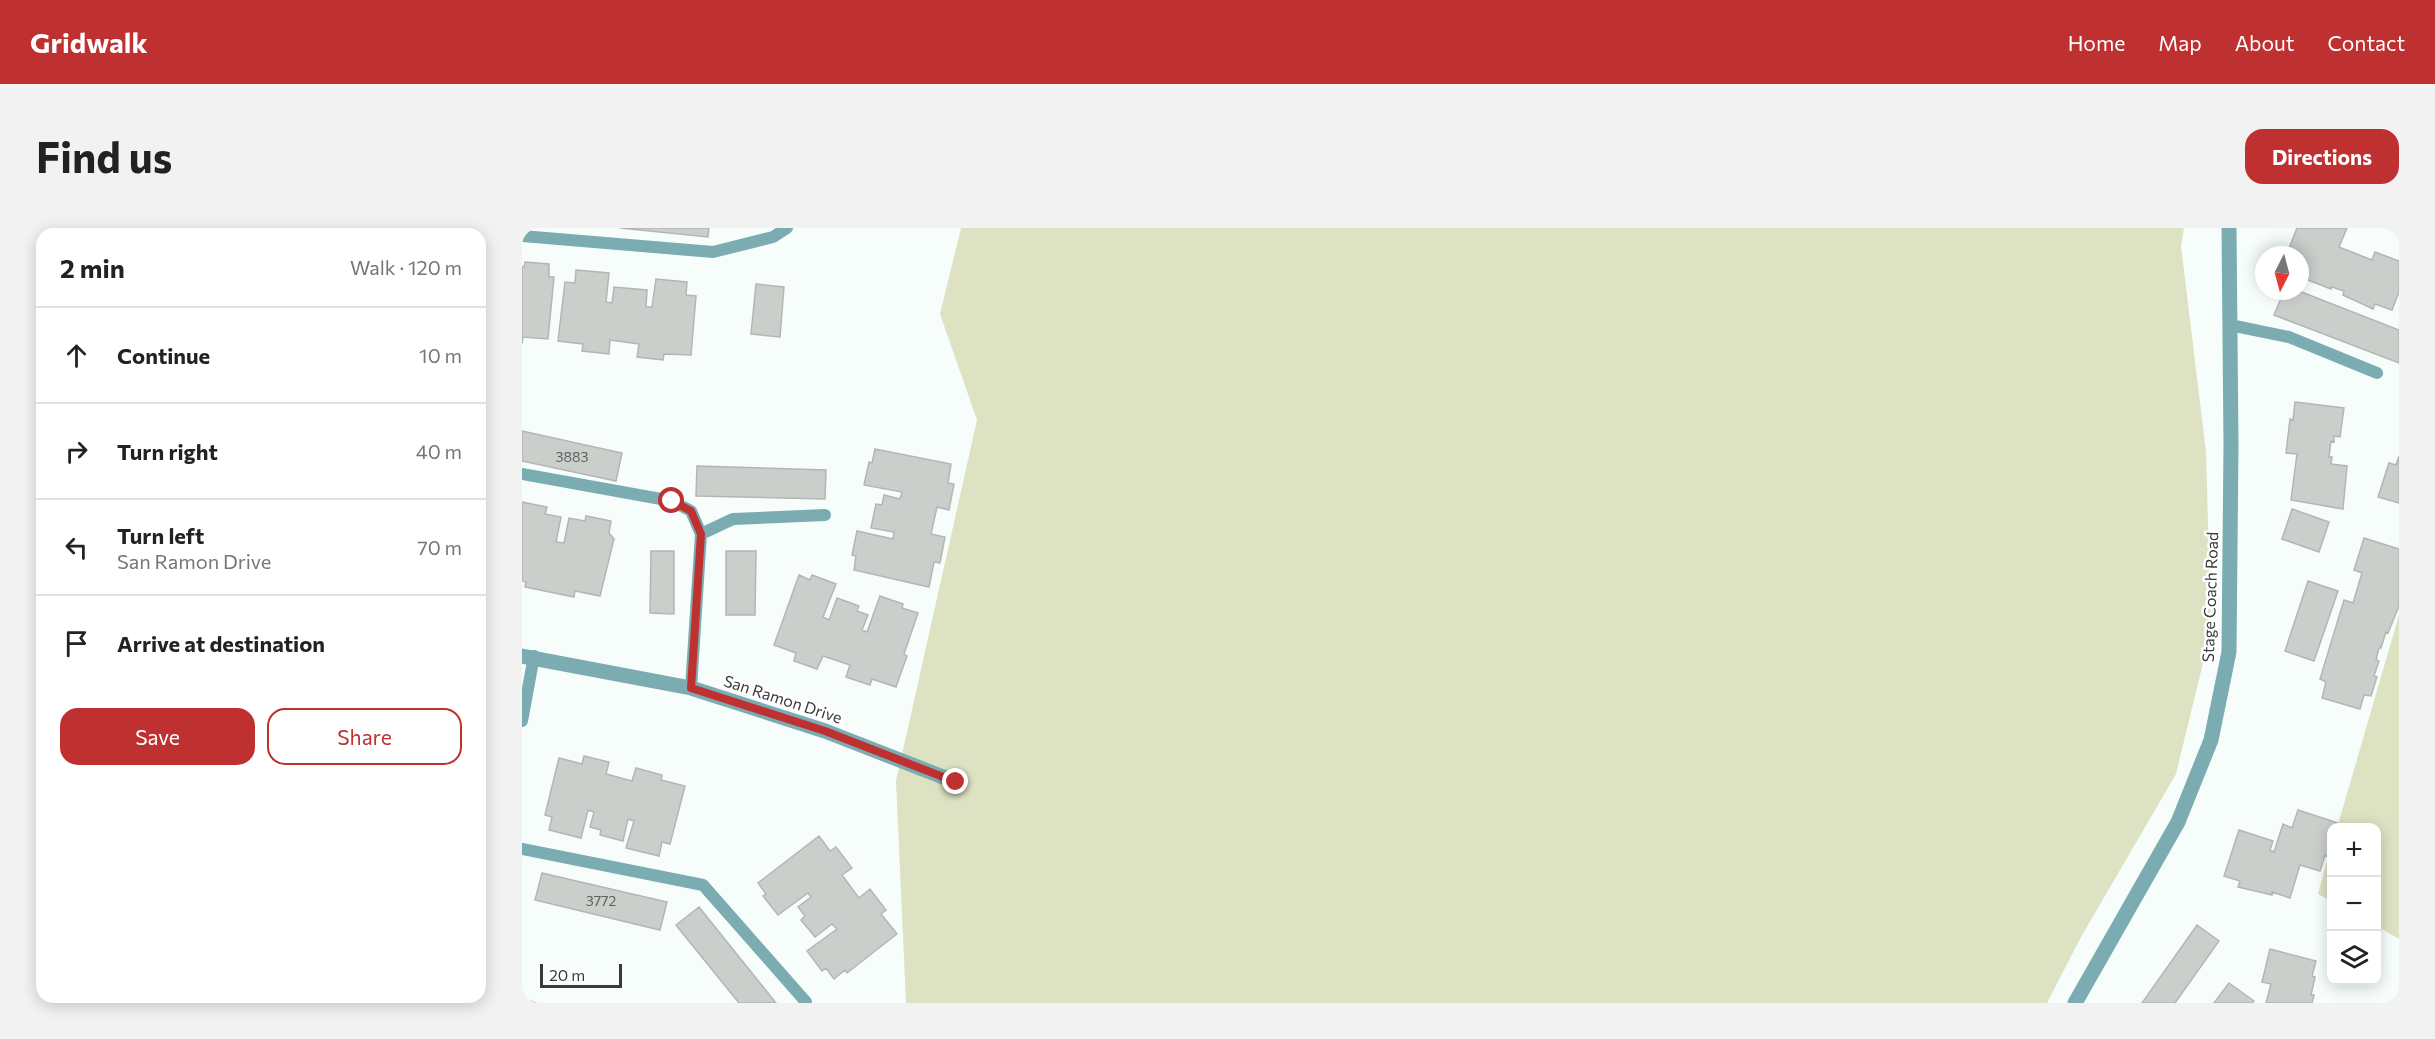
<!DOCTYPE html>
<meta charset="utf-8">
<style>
:root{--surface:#fff;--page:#f2f2f2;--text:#222;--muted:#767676;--line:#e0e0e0;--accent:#bf3031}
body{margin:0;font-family:Commissioner,sans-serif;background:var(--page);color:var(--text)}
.controls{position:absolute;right:18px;bottom:18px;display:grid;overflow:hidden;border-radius:12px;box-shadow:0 3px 15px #0003}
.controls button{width:54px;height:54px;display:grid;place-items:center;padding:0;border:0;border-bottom:2px solid var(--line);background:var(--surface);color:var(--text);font:30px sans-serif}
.compass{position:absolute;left:1733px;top:18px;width:54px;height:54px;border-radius:50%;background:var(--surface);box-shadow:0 3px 15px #0003;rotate:186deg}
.scale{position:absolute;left:18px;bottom:15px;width:82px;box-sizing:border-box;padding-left:6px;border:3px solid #393b3a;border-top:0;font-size:16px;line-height:21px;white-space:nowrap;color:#393b3a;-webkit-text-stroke:4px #fff;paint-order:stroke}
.stop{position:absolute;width:18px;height:18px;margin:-14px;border:4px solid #bf3031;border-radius:50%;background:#fff}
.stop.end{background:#bf3031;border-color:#fff;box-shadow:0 2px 6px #0008}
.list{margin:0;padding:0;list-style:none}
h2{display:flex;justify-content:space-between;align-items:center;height:78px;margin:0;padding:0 24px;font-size:26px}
h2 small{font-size:20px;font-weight:400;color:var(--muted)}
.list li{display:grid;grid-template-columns:39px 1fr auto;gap:18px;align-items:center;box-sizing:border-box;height:96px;padding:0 24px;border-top:2px solid var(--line)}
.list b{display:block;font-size:22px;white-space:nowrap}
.list p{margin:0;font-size:20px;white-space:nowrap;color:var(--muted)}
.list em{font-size:20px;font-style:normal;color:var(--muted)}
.actions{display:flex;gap:12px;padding:18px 24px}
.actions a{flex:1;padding:14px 0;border:2px solid var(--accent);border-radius:18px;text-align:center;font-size:21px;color:var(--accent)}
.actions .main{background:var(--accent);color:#fff}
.icon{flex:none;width:33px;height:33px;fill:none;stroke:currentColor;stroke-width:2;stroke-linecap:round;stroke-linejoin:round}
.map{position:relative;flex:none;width:1877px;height:775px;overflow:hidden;border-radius:18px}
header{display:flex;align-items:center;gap:36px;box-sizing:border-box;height:84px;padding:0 30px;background:var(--accent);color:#fff}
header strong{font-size:28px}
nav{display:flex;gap:33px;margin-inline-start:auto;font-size:21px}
.intro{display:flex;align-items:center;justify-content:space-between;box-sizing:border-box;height:144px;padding:0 36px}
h1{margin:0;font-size:42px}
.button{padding:15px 27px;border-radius:18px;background:var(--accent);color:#fff;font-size:21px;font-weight:700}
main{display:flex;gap:36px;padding:0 36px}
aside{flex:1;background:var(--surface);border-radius:18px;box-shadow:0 3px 15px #0003}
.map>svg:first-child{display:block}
.green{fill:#dde2c3}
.building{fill:#cbcfcb;stroke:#b3b7b3;stroke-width:1.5}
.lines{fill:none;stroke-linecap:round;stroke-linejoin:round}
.lane{stroke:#7bacb2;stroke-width:12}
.street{stroke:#7bacb2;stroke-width:15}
.route{stroke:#bf3031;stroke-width:8}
.labels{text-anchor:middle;stroke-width:5;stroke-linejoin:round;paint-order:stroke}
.number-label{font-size:14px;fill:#5e605e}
.street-label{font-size:16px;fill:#393b3a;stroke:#fff}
</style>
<header>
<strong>Gridwalk</strong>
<nav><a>Home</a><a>Map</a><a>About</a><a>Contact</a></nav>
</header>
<div class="intro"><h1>Find us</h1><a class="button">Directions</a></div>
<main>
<aside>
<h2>2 min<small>Walk · 120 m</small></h2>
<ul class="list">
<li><svg class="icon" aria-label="ahead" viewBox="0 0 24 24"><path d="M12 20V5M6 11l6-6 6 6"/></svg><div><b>Continue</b></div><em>10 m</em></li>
<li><svg class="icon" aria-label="right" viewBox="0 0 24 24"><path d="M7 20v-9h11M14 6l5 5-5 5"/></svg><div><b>Turn right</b></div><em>40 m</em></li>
<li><svg class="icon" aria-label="left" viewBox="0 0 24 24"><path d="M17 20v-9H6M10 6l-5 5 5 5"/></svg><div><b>Turn left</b><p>San Ramon Drive</p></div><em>70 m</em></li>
<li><svg class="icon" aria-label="arrive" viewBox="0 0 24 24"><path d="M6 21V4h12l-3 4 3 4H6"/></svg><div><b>Arrive at destination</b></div></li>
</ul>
<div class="actions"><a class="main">Save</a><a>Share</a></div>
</aside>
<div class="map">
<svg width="1877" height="775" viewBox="0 0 1877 775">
<rect width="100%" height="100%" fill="#f7fdfb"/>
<path class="green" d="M439,0H1662L1659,18L1684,224L1689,402L1654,546L1559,709L1525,775H384L374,553L455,192L418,86Z
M1877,387V711L1855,698L1854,600H1815Z
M1809,618V673L1796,666Z"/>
<path class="building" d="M98,0H187L186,9Z
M1775,0H1825L1817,19L1850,32L1853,24L1877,33V64L1870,82L1853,76L1851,81L1821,67L1822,63L1810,59L1809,61L1778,49V27H1770L1771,25L1766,23Z
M3,34L27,36V49H32L26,111L1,109L0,116V39H2Z
M54,42L87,45L84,74L90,75L92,59L125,62L124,79H130L134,51L165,54L164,67L174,68L169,127L142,126L141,132L115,129L117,116L88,112L87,126L60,123L61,116L36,113L43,54L53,55Z
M234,56L262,59L258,109L229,106Z
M1762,63H1777L1877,102V135L1752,87Z
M1773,174L1822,180L1818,209L1812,208V214L1809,213L1807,229H1810L1809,236L1825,238L1821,281L1769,272L1775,226L1764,225L1768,191L1771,192Z
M0,203L100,225L94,253L0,233Z
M353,221L429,236L426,255L432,256L427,282L415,279L409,306L423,309L418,335L412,334L407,359L332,342L334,328L330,327L335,303L371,311L372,304L349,300L354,276L360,277L362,267L378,271L380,264L342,257L347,234L350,235Z
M1877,228V275L1856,269L1867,235L1874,237Z
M175,238L304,242L303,271L174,268Z
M0,274L25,279L23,286L39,289L34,314L42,315L47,290L63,293L64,288L89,293L87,305L92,311L78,368L53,363L52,369L3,359L4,354L0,353Z
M1770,281L1807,294L1797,324L1760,311Z
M1842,310L1877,321V378L1866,405L1864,404L1859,420H1857L1854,432L1857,433L1852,448L1855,449L1849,468L1842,467L1838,481L1800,470L1804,454L1798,451L1822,372L1831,375L1840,345L1832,342Z
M129,323H152V386L128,385Z
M204,323H234L233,387H204Z
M277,347L288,352L290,347L314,356L301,389L307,392L315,370L337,378L335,383L346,387L340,402L345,404L358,368L381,376L380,380L396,385L382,426L385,428L374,459L350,451L348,457L324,449L328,437L301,428L295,441L272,433L274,425L252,417Z
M1786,353L1816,363L1792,433L1763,423Z
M62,528L87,534L84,546L110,553L114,540L140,547L139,552L163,558L148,616L140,614L137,628L104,620L112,593L106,591L101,613L78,607L79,602L68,599L72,584L66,582L59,610L27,602L30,589L23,587L37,530L60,536Z
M1776,582L1816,595L1815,600H1810V615L1805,628L1803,627L1798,643L1778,637L1768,670L1750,664V667L1716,659L1718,653L1702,648L1717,602L1751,613L1748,622L1752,624L1761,596L1770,600Z
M297,608L308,623L314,619L330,640L320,647L337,670L348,661L364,682L359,686L375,706L325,745L323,742L312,751L304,740L300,743L285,723L315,701L310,696L293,709L279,692L283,688L276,679L289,669L286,665L256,687L241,668L244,666L236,655Z
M20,645L145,674L138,702L13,672Z
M177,679L254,775H217L154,697Z
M1675,697L1697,713L1653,775H1620Z
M1748,721L1794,733L1790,748L1793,749L1789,767H1792L1790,775H1744L1749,756L1740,754Z
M1707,755L1732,773L1730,775H1692Z
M0,770L14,775H0Z"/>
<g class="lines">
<path class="lane" d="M0,8L191,24L251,9L265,0
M1708,97L1767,109L1855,145
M0,246L150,273L169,283L179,306L169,460
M179,306L211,291L303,287
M0,493L12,428
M0,621L181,657L284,774"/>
<path class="street" d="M0,428L169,460L303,503L434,554
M1553,775L1656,594L1689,512L1707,424L1709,216L1707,0"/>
</g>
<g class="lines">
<path class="route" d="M150,273L169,283L179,306L169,460L303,503L434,554"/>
</g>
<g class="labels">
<g class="number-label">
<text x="50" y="234">3883</text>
<text x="79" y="678">3772</text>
</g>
<g class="street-label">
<text transform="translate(1688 369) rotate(-88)" y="6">Stage Coach Road</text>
<text transform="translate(261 471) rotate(18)" y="6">San Ramon Drive</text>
</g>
</g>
</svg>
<div class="controls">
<button>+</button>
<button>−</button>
<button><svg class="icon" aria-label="layers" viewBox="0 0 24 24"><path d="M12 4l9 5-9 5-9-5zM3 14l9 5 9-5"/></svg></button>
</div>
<svg class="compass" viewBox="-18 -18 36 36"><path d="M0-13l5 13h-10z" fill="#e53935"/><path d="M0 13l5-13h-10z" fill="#767676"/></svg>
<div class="scale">20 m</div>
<div class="stop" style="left:150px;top:273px"></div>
<div class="stop end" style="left:434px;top:554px"></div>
</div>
</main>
